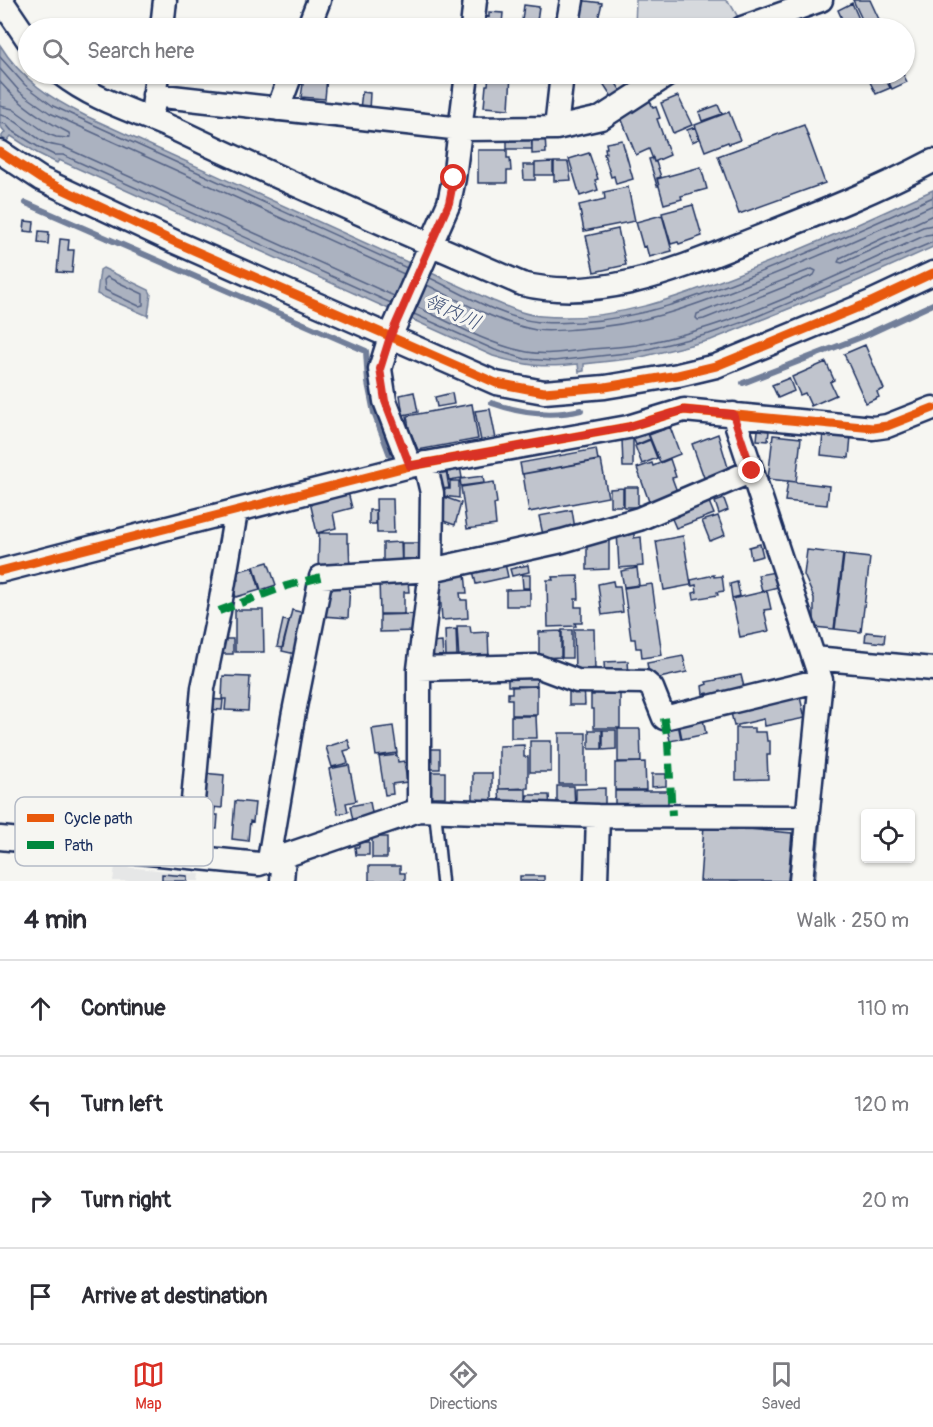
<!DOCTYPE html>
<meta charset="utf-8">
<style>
:root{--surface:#fff;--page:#f7f7f7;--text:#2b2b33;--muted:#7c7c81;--line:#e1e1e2;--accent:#d93025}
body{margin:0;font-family:Pangolin,"Klee One",sans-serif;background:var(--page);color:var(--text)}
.controls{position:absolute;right:18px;bottom:18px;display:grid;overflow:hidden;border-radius:6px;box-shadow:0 2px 4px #0004}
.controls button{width:54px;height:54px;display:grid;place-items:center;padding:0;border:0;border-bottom:2px solid var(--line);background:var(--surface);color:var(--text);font:30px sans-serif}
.stop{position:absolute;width:18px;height:18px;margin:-14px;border:4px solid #d93025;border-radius:50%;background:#fff}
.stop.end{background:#d93025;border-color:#fff;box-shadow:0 2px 6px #0008}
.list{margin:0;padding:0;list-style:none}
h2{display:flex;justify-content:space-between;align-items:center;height:78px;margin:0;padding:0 24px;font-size:26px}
h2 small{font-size:20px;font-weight:400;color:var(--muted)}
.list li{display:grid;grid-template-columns:39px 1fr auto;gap:18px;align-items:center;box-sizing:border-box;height:96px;padding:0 24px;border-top:2px solid var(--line)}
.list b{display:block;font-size:22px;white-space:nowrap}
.list em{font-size:20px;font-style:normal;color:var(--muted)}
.icon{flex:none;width:33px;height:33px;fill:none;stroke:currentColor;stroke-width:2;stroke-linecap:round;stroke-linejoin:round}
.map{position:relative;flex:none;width:933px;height:881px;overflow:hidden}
.search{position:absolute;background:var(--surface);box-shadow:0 2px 4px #0004;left:18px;right:18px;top:18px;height:66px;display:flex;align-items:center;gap:15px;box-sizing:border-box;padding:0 21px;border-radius:33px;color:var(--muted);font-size:22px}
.sheet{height:462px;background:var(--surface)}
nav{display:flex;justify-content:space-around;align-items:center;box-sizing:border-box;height:84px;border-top:2px solid var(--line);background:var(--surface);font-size:16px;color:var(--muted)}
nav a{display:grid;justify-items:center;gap:3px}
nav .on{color:var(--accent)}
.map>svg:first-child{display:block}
.built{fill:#e6e7e7}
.green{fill:#d6d9dd;stroke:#78849e;stroke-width:1.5}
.water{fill:#abb2c0;stroke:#717e99;stroke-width:1.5}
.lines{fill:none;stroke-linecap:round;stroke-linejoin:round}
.shore{stroke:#556385;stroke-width:1.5}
.stream{stroke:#717e99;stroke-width:6}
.building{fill:#c0c4cd;stroke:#1b2f5e;stroke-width:1.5}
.service-casing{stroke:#1b2f5e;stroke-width:15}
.minor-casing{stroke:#1b2f5e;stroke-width:27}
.service{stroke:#f6f6f2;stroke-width:10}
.minor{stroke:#f6f6f2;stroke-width:22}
.quiet{stroke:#00873e;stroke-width:8;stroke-dasharray:15 8;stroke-linecap:butt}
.cycleway-casing{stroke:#f6f6f2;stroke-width:13}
.cycleway{stroke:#e8590c;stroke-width:9}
.route{stroke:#d93025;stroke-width:8}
.labels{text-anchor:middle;stroke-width:6;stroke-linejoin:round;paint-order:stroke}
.water-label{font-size:20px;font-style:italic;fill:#46567b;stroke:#f6f6f2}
.key{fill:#f6f6f2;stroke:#b4bac6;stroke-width:1.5}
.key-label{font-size:16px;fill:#1b2f5e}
</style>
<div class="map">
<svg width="933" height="881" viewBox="0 0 933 881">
<rect width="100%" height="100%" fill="#f6f6f2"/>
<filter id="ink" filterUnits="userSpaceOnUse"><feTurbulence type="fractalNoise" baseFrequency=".0167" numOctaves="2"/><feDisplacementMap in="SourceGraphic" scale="12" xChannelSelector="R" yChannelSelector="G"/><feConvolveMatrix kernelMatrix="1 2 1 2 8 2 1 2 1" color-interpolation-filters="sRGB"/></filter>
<g filter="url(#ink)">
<path class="built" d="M115,866L200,874L199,881H113Z"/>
<path class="green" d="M636,0H725L731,5L738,17L733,24L726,28H635Z"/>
<path class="water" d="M0,45C21,79 51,99 86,116L493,301C508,307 524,315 541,316C613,323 683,296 748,270C811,246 872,218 933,190V247L853,283L711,340L637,358L584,364V371L579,372L578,364C543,368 526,366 493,356L59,160L57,163L37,153L11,136L7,141L1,137L5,132L0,126Z
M103,268L149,290L151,294L148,316L97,294L100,270Z"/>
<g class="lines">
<path class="shore" d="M0,57L25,85L53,106L407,268
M0,69L20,92L50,113L404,274
M0,82C20,105 42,119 69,133L70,137L67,138L56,137L48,134L13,109L0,106
M0,115C13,116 30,134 42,141C50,146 57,145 66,148L394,296
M0,123L6,124L11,130L40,148L54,155H63L391,303
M933,215L840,258L838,262L842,263L923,227L933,225
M812,269L816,271L814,275L704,319L698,320L696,318L697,314Z
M107,277L143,294V305L139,306L105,290L104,280Z
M430,278C464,294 501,318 539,322C552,324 566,322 580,322C643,318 692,299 750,276C812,252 872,225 933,197
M427,285C462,302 498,323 536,330C550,332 564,330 577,329C642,325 689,308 749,284C811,260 872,233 933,205
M417,307C452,323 489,345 527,352C548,356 570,351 591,349C606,348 621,347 636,345C734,328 835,276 926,235L933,234
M414,314L495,350L525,359L554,361L636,352L709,334L746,321L933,242"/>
<path class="stream" d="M26,203L366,351L368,383L374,413L391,458
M743,383L864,336L933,304
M492,403C520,413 552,417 581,410
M813,881L818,825"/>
</g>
<path class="building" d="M578,0L602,3L596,28H572Z
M853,0H870L883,28H866Z
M852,3L863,28H846L838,10Z
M524,5L539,7L536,28H521Z
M489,12L503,13L502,24L506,25L505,28H485L486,16L489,17Z
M319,19L342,20V28H318Z
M300,74H333V77H327L325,99L301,97L303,84H300Z
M489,74H511L509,109L484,107L486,85H488Z
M597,74H610L621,91L612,97Z
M866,74H883L890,88L876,94Z
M885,74H903L907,82L892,89Z
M362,92L370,93L369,110L360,109Z
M678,96L692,125L673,133L661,103Z
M649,98L653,108L656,107L660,118L657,119L670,155L654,162L649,149L636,155L620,115Z
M718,105L722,114L702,121L699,112Z
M729,112L740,140L729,144L728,142L705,151L695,125Z
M804,125L825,183L739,214L718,156Z
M695,127L699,139L692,142L687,130Z
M507,134H531L532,149H507Z
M532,134H545L546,153L532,154Z
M622,140L633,179L616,184L614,176L611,177L604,154L606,153L605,148H607L606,143Z
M478,150H507V158H510L511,171H507V183H478Z
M589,153L598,179L595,180L598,190L580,196L569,159Z
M653,158L654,162H656L661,177L657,178L659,186H657L649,159Z
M553,162V175H535V163Z
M554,162H568L571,180L554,181Z
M523,165H535V180H524Z
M701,167L707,189L681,196L682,199L664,204L657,179Z
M628,187L635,221L584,231L579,205L605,199L604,192Z
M693,205L702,236L679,244L678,242L671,244L662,213Z
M662,215L672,251L649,257L646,246L643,247L636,222Z
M25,221L34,222L33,232L24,231Z
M618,229L626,265L594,272L586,236Z
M39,231L49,232L48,244L38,243Z
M60,239L69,240L68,250H74L72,273L57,272Z
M865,345L884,389L877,392L879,397L866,403L844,354Z
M826,362L834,380L830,382L836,395L811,406L805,393L800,395L792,377Z
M789,378L794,391L778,398L772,385Z
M414,392L418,412L403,415L400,395Z
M452,393L454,404L437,407L435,397Z
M472,404L478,439L418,450L409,428L407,416Z
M490,409L496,439L481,441L475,411Z
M670,427L680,454L660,462L649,435Z
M758,430L769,431L768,441L757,440Z
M647,431L650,439L636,445L633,437Z
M823,433L851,436L849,458L821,455Z
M718,434L730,474L706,483L692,444Z
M773,435L801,438L796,482L768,479Z
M622,439H633V467H623Z
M650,440L657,458L642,464L635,446Z
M596,449L598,460L522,474L520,463Z
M670,459L676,477L672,478L679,497L651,507L637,468L652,463L653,466Z
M601,460L608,497L529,512L523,474Z
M460,466L462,478L449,480L447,468Z
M446,470L449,488L436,490L433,472Z
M483,476L484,483L461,486L460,479Z
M450,481H459V498L443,496V489H450Z
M788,481L829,486L827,505L785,501Z
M494,482L497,503L494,504L496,525L467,529L461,487Z
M624,487H638V507H624Z
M623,488V506H610V489Z
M348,492L352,508L333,513L336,528L317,533L310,502Z
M444,497L461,503L455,525L438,519L441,500L444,501Z
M707,497L714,514L676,528L669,512Z
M376,499H393L394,533H377Z
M724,499L728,510L719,514L715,502Z
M369,510H376V524H369Z
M572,510L575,529L543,535L539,516Z
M718,516L725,535L710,541L702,521Z
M634,530V538L641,537L643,566L619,568L617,531Z
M319,533H347V543H349L350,570L318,571Z
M683,536L691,585L664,590L656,541Z
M587,541H609V569L587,570Z
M401,542L402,570L383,571V543Z
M402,543H420V567L402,568Z
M760,544L763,556L751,559L749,547Z
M807,550L843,554L834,629L814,627V598L804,575Z
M844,555L870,558L861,632L835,629Z
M504,559L508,577L476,584L472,566Z
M268,562L276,585L261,590L254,566Z
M528,565L529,572L512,576L510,569Z
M253,567L260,590L236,597L231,582L238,580L236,572Z
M637,568L639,585L624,587L621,571Z
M775,572L778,587L762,591L758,575Z
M465,574L467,593H460L461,600H467L468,618L442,620L439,576Z
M522,575H530V588H523Z
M714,575V577L722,576L724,591L717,592L718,595L694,599L693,593L697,592L696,585L692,586L691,580Z
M578,576L579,599H575V607H582V623H575L576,626L548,627L547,580H553L552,577Z
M379,579L408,580L409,592H404V614H380Z
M613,581L614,586H620L623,612L602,615L598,584Z
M737,582L740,596L732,598L730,584Z
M324,584L350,585L348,618L323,616Z
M652,584L662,655L642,658L641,648H636L635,639H631L624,588Z
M530,589V606H506V590Z
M767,591L771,609L764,610L769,631L740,637L732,599Z
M235,610H263L264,652H235Z
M292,610L309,614L300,655L282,651Z
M417,614L418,631L380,632V615Z
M283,620L289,621L282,648L277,647Z
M457,626H470L471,633L488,632L489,659L459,660Z
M456,629L457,656L446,657L445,630Z
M574,629H594L595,671L575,672Z
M562,630H572V658H562Z
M561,631V657L539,658V632Z
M866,632L885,634L884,643L865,641Z
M219,639H233V654H219Z
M442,642L443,658H431L430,643Z
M683,656L687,672L650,680L647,663Z
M628,661L629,676L605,677L604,662Z
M536,671L537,686H508V672Z
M741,675L745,691L710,699L708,693L703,694L702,686L707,684L706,682Z
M223,676L250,677L248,711L225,710L226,699H222Z
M569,684H584L585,705H569Z
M594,684H620V728H594V709H591V695H594Z
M537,686V715H512V699H508V693H512V687Z
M799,693L805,718L765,726L764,719L734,726L730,708Z
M206,699L223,700L222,710L206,709Z
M702,714L706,734L682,739L678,719Z
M511,716H536L537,738H511Z
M677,719L681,739L670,741L666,722Z
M393,726L397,753L376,756L372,729Z
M736,728H755V732H766L767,741H770V755H767L768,779L736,780Z
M618,729H640L641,762H618Z
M589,730H602V749H589Z
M603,730H616V749L603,750Z
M559,733H586V784H559Z
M348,740L351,749L344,751L348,763L332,767L326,747Z
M530,741H551V772H530Z
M524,745V757H528V788L499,789V746Z
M425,749H440V769H425Z
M397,755L398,762L404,761L407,782L392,784L393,794L385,795L379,757Z
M645,762L646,790H615V763Z
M349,765L356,801L346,803L348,812L338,814L329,769Z
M425,772H445V797H425Z
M202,773L224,775L222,808L200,806Z
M473,773H492V800H473Z
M652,774H666V786L652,787Z
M557,786H574L575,809H557Z
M605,788V809H576V789Z
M499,789H526V807L500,808Z
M615,791H668V810L615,811Z
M527,795H549L550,809H527Z
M235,801L255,803L253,822L250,821L248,841L232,839Z
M370,802L373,818L353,821L350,806Z
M201,808L215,809L214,815H218L217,829H213V837L199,835Z
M704,825L792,833L788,881H700Z
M372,837H387V858H372Z
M359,842H369V855H356L355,847H359Z
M369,866H400V873H405V881H369Z
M162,874L187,876V881H162Z
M520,876H544V881H520Z"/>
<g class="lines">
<defs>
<path id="service" d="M435,811L442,881"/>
<path id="minor" d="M1,0L28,40
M162,28L165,0
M308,28L319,0
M472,28L475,0
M567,28L572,0
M742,28L821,0
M61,74C95,101 140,113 179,131C292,185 407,234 522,284C604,304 687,265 762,236C820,213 878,190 933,161
M154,95L461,129L556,128L601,118L669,74
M153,108L157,74
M278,109L291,74
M556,128L562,74
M0,152L41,179L175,242L496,383L544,392L605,387L678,375L716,366L871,302L933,273
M733,414L821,680L801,881
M410,466L385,401L380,369L390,337L449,203L454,178L467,74
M0,571L410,466L628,427L684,410L873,428L887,426L933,408
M814,658L933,669
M419,669L537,666L577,681L645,682L652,688L664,718L821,680
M419,810V669L431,570L432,493L425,463
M0,838L259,864L281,857
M188,857L203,688L219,611L236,512
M269,860L293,717L321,577L431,570L562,541L639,519L752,471
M282,881L284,856L419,810L598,816L808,817
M596,881L598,816"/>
</defs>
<use href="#service" class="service-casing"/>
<use href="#minor" class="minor-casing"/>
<use href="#service" class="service"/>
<use href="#minor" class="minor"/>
<path class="quiet" d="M219,611L286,586L321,577
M664,718L668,742L672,816"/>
<defs>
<path id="cycleway" d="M0,152L41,179L175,242L496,383L544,392L605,387L678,375L716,366L871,302L933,273
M0,571L410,466L628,427L684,410L873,428L887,426L933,408"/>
</defs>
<use href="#cycleway" class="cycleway-casing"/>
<use href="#cycleway" class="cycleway"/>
</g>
</g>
<g class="lines" filter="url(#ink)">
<path class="route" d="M454,178L449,203L390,337L380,369L385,401L410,466L628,427L684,410L733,414L752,471"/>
</g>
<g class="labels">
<g class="water-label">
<text transform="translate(453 311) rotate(25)" y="7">領内川</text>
</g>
</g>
<rect x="15" y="797" width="198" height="69" rx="9" class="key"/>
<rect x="27" y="814" width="27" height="8" fill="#e8590c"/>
<rect x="27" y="841" width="27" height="8" fill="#00873e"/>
<g class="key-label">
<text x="64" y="824">Cycle path</text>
<text x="64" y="851">Path</text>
</g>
</svg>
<div class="controls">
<button><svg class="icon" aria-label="locate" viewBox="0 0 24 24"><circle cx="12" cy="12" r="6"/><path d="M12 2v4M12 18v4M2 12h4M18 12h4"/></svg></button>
</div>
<div class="stop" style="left:454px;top:178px"></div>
<div class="stop end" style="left:752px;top:471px"></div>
<div class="search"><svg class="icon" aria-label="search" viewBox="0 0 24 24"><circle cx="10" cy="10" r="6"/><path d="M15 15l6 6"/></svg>Search here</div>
</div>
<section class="sheet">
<h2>4 min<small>Walk · 250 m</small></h2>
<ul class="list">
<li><svg class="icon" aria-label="ahead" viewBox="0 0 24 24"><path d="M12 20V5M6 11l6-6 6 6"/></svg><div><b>Continue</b></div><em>110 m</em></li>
<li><svg class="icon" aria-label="left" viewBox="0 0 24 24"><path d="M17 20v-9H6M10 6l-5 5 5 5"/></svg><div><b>Turn left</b></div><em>120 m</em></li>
<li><svg class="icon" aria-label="right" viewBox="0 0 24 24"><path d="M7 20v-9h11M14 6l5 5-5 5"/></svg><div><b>Turn right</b></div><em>20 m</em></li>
<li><svg class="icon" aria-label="arrive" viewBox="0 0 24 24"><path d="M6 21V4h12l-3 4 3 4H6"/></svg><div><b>Arrive at destination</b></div></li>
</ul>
</section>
<nav>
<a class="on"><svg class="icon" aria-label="map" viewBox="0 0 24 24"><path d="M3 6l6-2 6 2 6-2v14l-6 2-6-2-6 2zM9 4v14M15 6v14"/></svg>Map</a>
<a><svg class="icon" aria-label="directions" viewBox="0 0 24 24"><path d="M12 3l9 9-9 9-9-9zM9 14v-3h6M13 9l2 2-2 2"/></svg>Directions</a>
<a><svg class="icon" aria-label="saved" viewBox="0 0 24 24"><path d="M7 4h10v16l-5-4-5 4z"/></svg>Saved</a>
</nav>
